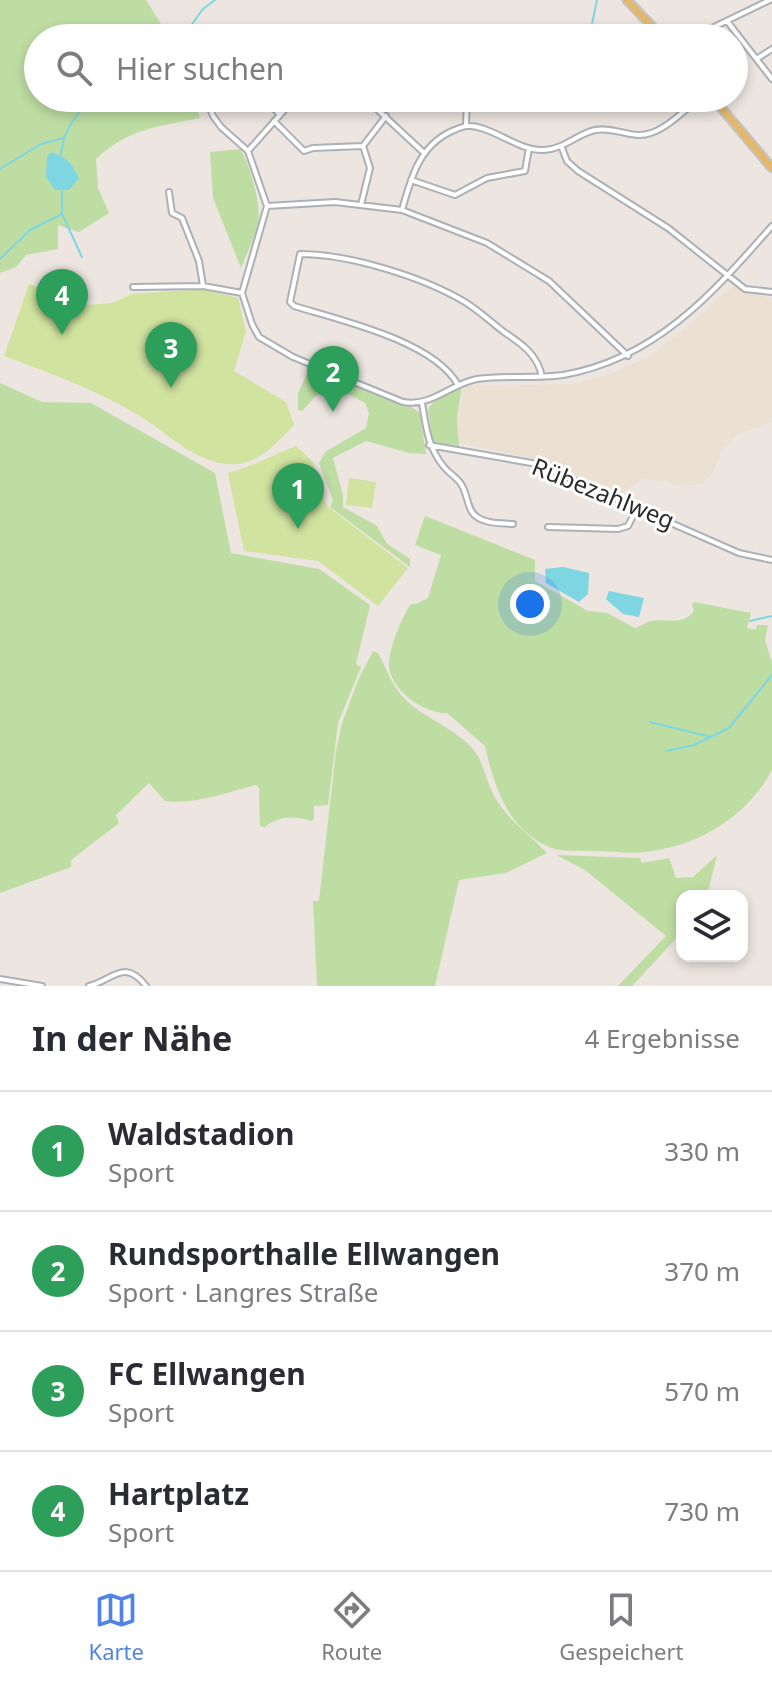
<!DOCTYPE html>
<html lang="de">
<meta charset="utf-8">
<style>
:root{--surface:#fff;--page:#f7f7f7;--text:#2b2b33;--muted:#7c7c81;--line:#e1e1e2;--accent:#5182e8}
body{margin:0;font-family:"Noto Sans",sans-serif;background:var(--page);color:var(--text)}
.controls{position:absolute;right:24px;bottom:24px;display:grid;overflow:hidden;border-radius:16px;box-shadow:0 4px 12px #0003}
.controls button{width:72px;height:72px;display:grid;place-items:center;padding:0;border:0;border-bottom:2px solid var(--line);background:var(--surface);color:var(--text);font:40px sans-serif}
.you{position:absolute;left:530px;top:604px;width:28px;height:28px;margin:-20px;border:6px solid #fff;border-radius:50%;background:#1a73e8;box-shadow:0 0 0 12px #1a73e833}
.badge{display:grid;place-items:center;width:52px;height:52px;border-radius:50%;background:var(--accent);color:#fff;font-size:26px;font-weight:700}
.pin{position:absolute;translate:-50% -66px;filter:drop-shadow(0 2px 4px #0008)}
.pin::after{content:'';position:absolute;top:42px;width:28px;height:24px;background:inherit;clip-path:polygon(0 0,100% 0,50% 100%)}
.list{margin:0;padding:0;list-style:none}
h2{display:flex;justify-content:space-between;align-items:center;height:104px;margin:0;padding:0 32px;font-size:34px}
h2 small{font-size:26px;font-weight:400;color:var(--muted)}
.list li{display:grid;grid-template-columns:52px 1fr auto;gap:24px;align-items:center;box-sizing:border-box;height:120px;padding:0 32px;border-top:2px solid var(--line)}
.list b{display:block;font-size:30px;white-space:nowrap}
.list p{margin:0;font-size:26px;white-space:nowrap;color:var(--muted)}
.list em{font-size:26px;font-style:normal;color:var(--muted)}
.icon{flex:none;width:44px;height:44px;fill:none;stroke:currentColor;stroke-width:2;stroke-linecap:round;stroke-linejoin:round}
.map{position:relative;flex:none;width:772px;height:986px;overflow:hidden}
.search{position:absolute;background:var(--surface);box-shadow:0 4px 12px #0003;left:24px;right:24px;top:24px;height:88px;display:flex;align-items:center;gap:20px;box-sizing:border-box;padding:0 28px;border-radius:44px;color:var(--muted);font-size:30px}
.sheet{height:584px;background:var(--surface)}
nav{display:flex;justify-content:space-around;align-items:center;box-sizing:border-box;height:112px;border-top:2px solid var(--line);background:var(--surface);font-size:22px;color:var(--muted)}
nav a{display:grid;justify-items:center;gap:4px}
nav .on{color:var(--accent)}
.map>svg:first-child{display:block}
.education{fill:#ece0d2}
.green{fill:#bedda3}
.pitch{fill:#d0e39f}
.water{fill:#7ed6e3}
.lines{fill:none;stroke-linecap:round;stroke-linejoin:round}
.stream{stroke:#7ed6e3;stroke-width:2}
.minor-casing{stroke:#acb0b7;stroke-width:8}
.primary-casing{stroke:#c4c4c4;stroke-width:11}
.minor{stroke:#fff;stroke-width:4}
.primary{stroke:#e3b86e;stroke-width:7}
.labels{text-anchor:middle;stroke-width:6;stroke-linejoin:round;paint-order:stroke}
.street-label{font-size:24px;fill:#2c2c2c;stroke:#fff}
</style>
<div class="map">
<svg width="772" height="986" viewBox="0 0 772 986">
<rect width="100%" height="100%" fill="#ece5e0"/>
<path class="education" d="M734,285L743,292L772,298V422L738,434L722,449L713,472L702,484L681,486L665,481L641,479L619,496L539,460L460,443L458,419L464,386L574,384L608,375L646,358L676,336Z"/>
<path class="green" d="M0,0H146L170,38H38V98H198L196,106L200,118C160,126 127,129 96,159L98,188L109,213L79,232L58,225V249L26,255L16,267L0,273Z
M240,149C250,163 262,208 258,224C254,239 247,254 241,268L213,198L210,152Z
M311,366L410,406L420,413L426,454L409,453L366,441L333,458L343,495V507L377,526L387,544L410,559V567L330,507L333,500L319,463L325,452L366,428L369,413L365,403L328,383L302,411L298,410V393Z
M0,383L42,402L91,403L215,473L231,553L319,569L370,605L356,664L361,667L338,723L328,805L314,806V818L312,821C295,816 279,815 265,827L260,826L259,788L256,785C227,792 195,805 165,801L149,783L116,815L119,823L71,860V867L0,893Z
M462,386L457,418L459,446L432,442L428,409L433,402Z
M425,516L535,560V581L588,611L607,613L635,628C639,627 643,624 647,622C665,616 681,628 694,611L692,605L694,602L751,613L747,628L756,630L757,625H768L765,640L772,663V770C747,817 697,847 644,852C628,854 611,851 595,851C580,850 561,853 547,846C507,827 494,786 485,746L447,713C424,714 388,689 389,663C389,649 403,614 411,604H416L428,598L441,555L415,545Z
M373,651L378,653C386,667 391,684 402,696C422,718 452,726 472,748C484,761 486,783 496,799C509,821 530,835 547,853L506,873L459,880L435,986H317L313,901H319L336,751L342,723L359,678Z
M556,855L640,858L642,863L669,858L676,878L693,877L717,855L707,896H682V932L632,986H618L666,936L585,870Z"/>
<path class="pitch" d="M29,284L88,305L112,303L132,294L203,289L238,298L246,331L234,371L286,402L294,425C279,440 262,461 239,464C201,468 170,435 140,416C101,392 48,372 4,356Z
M296,446L313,462L327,506L408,568L378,606L318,561L244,551L228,473C252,467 273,455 296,446Z
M349,478L376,482L372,508L346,505Z"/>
<path class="water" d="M51,152C67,157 72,164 79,178L69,190H55L46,177L47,157Z
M563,567L589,573L588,594L579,602L546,583L545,569Z
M609,591L644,598L639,617L623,614L606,599Z"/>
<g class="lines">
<path class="stream" d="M182,38L203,9L215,0
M589,38L597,0
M543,105L551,98
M60,157L64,139
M0,169L41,144L64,138C76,112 80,107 108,98
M62,191V214L82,257
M0,259L30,230L62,214
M750,621L772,616
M650,722L711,737
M666,751L694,745L729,728L772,675"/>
<defs>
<path id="minor" d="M727,21L772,79
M224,38L268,35L275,38
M406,38L412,33L470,31L481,38
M691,38L770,0
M758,58L772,49
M206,98L213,116L221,127L248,151L267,206L242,293L252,324L259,337L293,357L403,402C432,407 450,384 477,379C505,375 534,379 563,375C656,359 713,293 772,226
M264,98L280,115
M365,98L423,152
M378,110L389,98
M274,121L304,151L313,148L363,146L370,168L361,205
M466,125L467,98
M363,146L386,116
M562,148L567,161L578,171L668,228L745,289L772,292
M248,151L295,98
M411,180L455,195L487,178L525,171L529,148
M169,192L172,213L182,218L199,261L203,286
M267,206L335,202L402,210L487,243L549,281L628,356
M402,210C411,178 419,146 452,131C463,126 470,124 481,128C502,134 522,151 544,150C564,149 577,134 595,130C610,127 623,134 638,135C661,136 683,111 700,98
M133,287L203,286L242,293
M458,385C434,341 340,320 294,306L290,302L300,254C349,254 423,277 465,302C478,310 491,322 504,332C522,344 538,355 542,377
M422,403C426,427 428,448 444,467C449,473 457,478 461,484C468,494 467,511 477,517C487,524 502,523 513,524
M429,445L537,464L739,553L772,560
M548,527L618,529L628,526L637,508
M0,979L42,986
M89,986C112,981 124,957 146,986"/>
<path id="primary" d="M627,0L663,38
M713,98L772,168"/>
</defs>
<use href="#minor" class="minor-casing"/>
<use href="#primary" class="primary-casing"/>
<use href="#minor" class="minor"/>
<use href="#primary" class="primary"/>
</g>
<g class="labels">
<g class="street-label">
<text transform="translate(603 494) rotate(22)" y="8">Rübezahlweg</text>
</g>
</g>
</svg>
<div class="controls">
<button><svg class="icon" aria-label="layers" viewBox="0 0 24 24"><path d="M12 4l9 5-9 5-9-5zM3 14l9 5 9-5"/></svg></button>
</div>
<div class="you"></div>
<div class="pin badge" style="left:298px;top:529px;background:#2e9e5b">1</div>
<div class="pin badge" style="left:333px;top:412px;background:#2e9e5b">2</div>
<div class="pin badge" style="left:171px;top:388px;background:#2e9e5b">3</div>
<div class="pin badge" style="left:62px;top:335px;background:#2e9e5b">4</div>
<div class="search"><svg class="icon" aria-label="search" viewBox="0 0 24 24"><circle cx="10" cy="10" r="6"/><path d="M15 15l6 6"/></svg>Hier suchen</div>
</div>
<section class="sheet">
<h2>In der Nähe<small>4 Ergebnisse</small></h2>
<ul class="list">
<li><span class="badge" style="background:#2e9e5b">1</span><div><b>Waldstadion</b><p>Sport</p></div><em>330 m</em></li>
<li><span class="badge" style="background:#2e9e5b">2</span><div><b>Rundsporthalle Ellwangen</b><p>Sport · Langres Straße</p></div><em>370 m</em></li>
<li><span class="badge" style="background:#2e9e5b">3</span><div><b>FC Ellwangen</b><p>Sport</p></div><em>570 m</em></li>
<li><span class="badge" style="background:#2e9e5b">4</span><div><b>Hartplatz</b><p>Sport</p></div><em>730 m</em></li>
</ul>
</section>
<nav>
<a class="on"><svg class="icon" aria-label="map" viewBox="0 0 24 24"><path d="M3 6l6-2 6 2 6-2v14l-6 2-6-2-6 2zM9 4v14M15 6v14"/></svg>Karte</a>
<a><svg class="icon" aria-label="directions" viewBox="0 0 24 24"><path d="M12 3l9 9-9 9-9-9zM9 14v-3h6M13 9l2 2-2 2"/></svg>Route</a>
<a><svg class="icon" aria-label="saved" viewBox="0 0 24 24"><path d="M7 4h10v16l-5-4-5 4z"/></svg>Gespeichert</a>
</nav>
